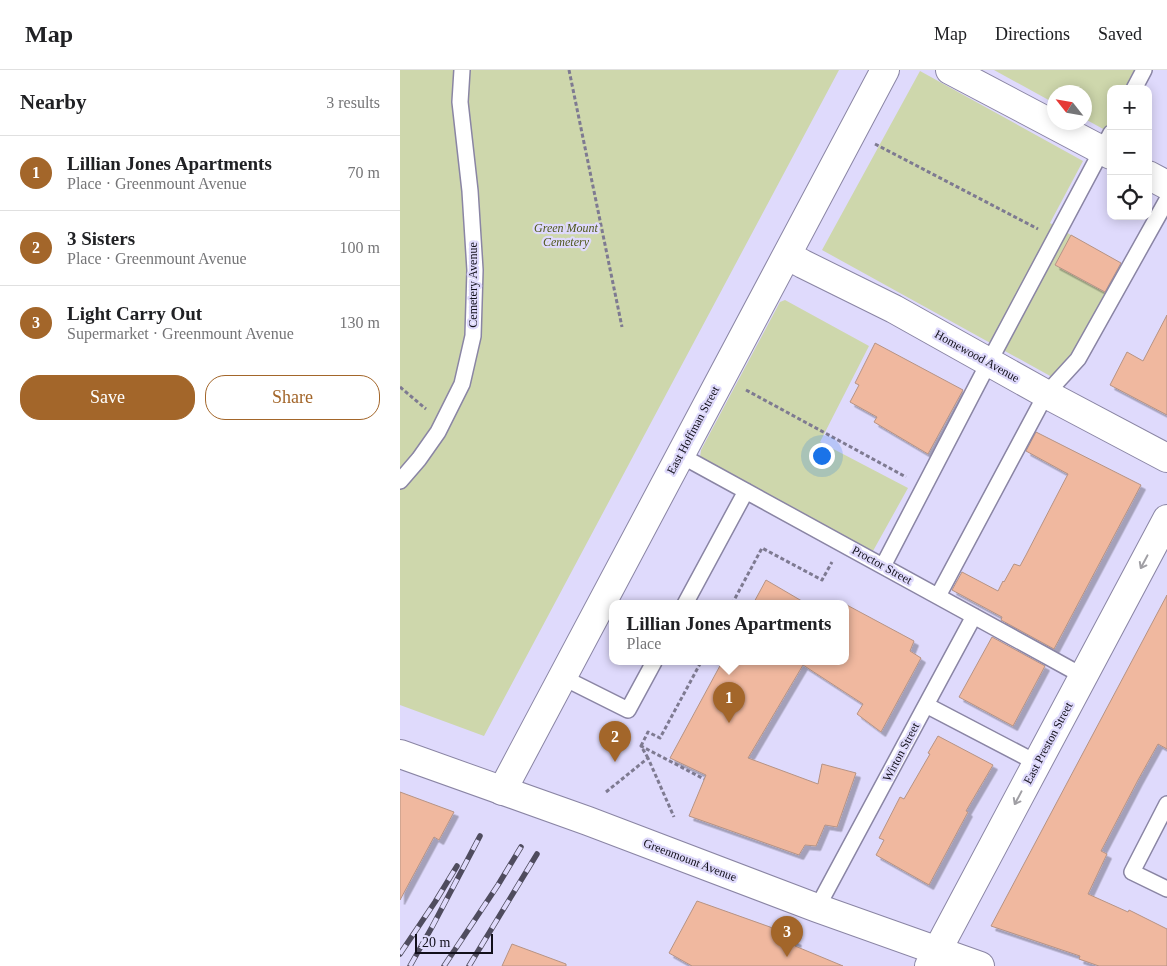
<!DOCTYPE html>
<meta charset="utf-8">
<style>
:root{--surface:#fff;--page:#f6f6f6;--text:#202124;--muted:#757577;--line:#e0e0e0;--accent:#a3662a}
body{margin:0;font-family:Georgia,serif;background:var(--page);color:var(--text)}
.controls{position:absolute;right:15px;top:15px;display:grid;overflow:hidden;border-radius:10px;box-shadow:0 2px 12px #0003}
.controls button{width:45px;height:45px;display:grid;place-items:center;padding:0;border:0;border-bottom:1px solid var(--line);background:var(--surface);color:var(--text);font:25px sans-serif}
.compass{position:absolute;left:647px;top:15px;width:45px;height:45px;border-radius:50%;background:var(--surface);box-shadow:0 2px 12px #0003;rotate:301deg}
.scale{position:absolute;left:15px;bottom:12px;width:78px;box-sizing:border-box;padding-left:5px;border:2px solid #12101b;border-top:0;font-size:14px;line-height:18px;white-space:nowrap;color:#12101b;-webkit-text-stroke:4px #dfdafc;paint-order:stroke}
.you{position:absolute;left:421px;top:385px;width:18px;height:18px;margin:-12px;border:4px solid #fff;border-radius:50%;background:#1a73e8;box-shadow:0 0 0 8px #1a73e833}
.badge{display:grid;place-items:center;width:32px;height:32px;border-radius:50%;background:var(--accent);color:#fff;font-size:16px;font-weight:700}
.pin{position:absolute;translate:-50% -41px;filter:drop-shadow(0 1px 2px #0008)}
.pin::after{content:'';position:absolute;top:26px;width:18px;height:15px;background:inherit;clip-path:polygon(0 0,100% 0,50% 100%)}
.popup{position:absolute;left:209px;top:530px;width:240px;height:65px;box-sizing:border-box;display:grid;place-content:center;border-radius:10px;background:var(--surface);filter:drop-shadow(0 1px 4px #0005);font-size:16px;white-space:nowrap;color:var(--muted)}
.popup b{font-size:19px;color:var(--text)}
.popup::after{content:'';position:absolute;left:50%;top:100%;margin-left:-10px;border:10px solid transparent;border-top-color:var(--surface)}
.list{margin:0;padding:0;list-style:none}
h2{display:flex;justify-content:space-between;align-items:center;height:65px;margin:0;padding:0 20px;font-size:21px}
h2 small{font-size:16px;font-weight:400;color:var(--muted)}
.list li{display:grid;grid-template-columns:32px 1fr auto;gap:15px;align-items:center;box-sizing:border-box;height:75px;padding:0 20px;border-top:1px solid var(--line)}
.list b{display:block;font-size:19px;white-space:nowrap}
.list p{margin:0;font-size:16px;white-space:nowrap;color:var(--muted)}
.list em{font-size:16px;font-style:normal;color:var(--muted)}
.actions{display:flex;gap:10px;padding:15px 20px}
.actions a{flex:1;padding:11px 0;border:1px solid var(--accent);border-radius:20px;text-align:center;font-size:18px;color:var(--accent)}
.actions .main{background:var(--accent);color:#fff}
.icon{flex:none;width:28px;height:28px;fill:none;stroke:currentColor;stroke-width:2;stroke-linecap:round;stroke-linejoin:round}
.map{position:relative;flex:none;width:767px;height:896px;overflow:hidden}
header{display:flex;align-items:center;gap:30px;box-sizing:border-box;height:70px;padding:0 25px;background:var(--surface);border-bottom:1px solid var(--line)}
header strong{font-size:24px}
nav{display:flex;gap:28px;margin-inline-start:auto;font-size:18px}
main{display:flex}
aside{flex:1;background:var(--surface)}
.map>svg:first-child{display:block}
.green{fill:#ced7ac}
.building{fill:#f0b89f;stroke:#b69384;filter:url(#shadow)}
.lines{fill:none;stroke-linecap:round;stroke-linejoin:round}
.lane-casing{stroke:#8a85a4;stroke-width:18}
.street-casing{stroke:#8a85a4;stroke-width:30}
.secondary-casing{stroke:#8a85a4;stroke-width:30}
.primary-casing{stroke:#8a85a4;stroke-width:30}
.path{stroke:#7e7a91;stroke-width:3;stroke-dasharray:4 2.5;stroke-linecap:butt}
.lane{stroke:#fff;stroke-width:15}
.street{stroke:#fff;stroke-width:28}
.secondary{stroke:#fff;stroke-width:28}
.primary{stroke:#fff;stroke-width:28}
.rail-casing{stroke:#4f4c5e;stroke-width:5.5}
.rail{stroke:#dfdafc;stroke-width:4;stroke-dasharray:11;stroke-linecap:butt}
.oneway{stroke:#a09fa4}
.labels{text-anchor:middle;stroke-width:4.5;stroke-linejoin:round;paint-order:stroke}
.park-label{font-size:12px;font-style:italic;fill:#4f581c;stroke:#dfdafc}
.street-label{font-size:12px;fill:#12101b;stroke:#dfdafc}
</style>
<header>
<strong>Map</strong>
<nav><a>Map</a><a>Directions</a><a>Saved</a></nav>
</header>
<main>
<aside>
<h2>Nearby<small>3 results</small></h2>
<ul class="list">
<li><span class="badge">1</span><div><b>Lillian Jones Apartments</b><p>Place · Greenmount Avenue</p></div><em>70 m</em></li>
<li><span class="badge">2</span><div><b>3 Sisters</b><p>Place · Greenmount Avenue</p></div><em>100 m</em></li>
<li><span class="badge">3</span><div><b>Light Carry Out</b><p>Supermarket · Greenmount Avenue</p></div><em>130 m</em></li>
</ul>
<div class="actions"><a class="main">Save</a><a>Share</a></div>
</aside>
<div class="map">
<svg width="767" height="896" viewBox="0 0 767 896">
<defs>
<filter id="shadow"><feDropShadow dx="4.5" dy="4.5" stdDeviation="0" flood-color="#0004"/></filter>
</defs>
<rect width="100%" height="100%" fill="#dfdafc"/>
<path class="green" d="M0,0H439L84,666L0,635Z
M594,0H738L728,19H711V50L705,60L685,49L684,22H654V33Z
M520,1L683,91L650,153L671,165L655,195L706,223L669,291L652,307L422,180Z
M385,230L469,276L420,372L508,418L473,481L303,393L300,387L301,380L380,232Z"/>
<path class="building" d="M671,165L721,193L705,222L655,195Z
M767,245V345L710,315L727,282L743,291Z
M475,273L563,320L528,384L474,352L477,347L450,332L459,315L455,313Z
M636,362L741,415L654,579L601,550L602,547L552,520L562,502L598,521L603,511L604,512L614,494L620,496L626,485L668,404L626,381Z
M366,510L407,534H353Z
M767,525V679L758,674L738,710L701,781L707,784L688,824L728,842L729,840L767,859V896H699L679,889L680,886L591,856Z
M445,534L514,571L510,581L521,588L481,662L457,644L463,634L403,595L348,688L418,714L422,694L456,703L437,757L425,755L416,776L405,775L399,785L289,746L306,705L270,688L322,592H445Z
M592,567L645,596L613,656L559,627Z
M538,666L593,695L566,741L568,742L529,815L476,785L484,770L479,768L500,727L504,729L530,684L528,683Z
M0,722L54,742L39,770L34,767L0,830Z
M297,831L370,857L397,871L395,876L443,896H292L269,883Z
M112,874L166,894V896H102Z"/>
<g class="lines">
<defs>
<path id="lane" d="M734,19L744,0
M280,385L683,606
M0,411L19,389L38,362L62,314L73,266L75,200L70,121L60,32L62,0
M483,496L589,292L711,63
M538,526L646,324L678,289L767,130
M285,534L346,421
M162,607L228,640L254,592
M526,635L574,546
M767,734L732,802L767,819
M417,838L526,635L637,693"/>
<path id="street" d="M550,0L711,85
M748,105L767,115
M387,185L403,194L494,239L646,324L767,388
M102,721L485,0"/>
<path id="secondary" d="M529,896L767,449"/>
<path id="primary" d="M0,684L188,751L417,838L580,896"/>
</defs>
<use href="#lane" class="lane-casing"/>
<use href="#street" class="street-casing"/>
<use href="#secondary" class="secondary-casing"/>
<use href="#primary" class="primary-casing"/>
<path class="path" d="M169,0L222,257
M475,74L638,159
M0,317L26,339
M346,320L506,407
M332,534L362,478L422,510L432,492
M241,676L248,662L260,668L301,592
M248,688L241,676L304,709
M206,722L248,688L274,747"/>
<use href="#lane" class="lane"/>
<use href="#street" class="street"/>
<use href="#secondary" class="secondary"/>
<use href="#primary" class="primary"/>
<defs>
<path id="rail" d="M0,884L35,832L57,796
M10,896L32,857L80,766
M44,896L98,815L121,777
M69,896L137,784"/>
</defs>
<use href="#rail" class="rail-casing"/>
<use href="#rail" class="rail"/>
</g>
<defs><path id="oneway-shaft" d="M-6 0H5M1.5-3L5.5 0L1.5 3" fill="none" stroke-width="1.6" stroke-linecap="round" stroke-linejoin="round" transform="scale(1.25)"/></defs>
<g class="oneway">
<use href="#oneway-shaft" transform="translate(744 492) rotate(118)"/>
<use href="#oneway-shaft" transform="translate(618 728) rotate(118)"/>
</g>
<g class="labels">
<g class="park-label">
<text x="166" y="162">Green Mount<tspan x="166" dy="14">Cemetery</tspan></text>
</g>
<g class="street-label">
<text transform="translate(73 215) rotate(-90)" y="4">Cemetery Avenue</text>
<text transform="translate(577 286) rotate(29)" y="4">Homewood Avenue</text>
<text transform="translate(293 360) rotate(-62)" y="4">East Hoffman Street</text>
<text transform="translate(482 495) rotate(29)" y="4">Proctor Street</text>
<text transform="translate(648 673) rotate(-62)" y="4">East Preston Street</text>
<text transform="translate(501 682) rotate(-62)" y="4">Wirton Street</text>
<text transform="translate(290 790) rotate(21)" y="4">Greenmount Avenue</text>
</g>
</g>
</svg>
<div class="controls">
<button>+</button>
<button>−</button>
<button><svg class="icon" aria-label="locate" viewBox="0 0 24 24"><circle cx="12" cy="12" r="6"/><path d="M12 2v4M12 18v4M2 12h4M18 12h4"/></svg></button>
</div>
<svg class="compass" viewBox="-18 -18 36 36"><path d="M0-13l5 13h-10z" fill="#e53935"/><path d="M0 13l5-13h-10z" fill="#757577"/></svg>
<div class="scale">20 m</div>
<div class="you"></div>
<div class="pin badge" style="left:329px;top:653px">1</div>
<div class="popup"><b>Lillian Jones Apartments</b>Place</div>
<div class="pin badge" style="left:215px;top:692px">2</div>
<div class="pin badge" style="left:387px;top:887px">3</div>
</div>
</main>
